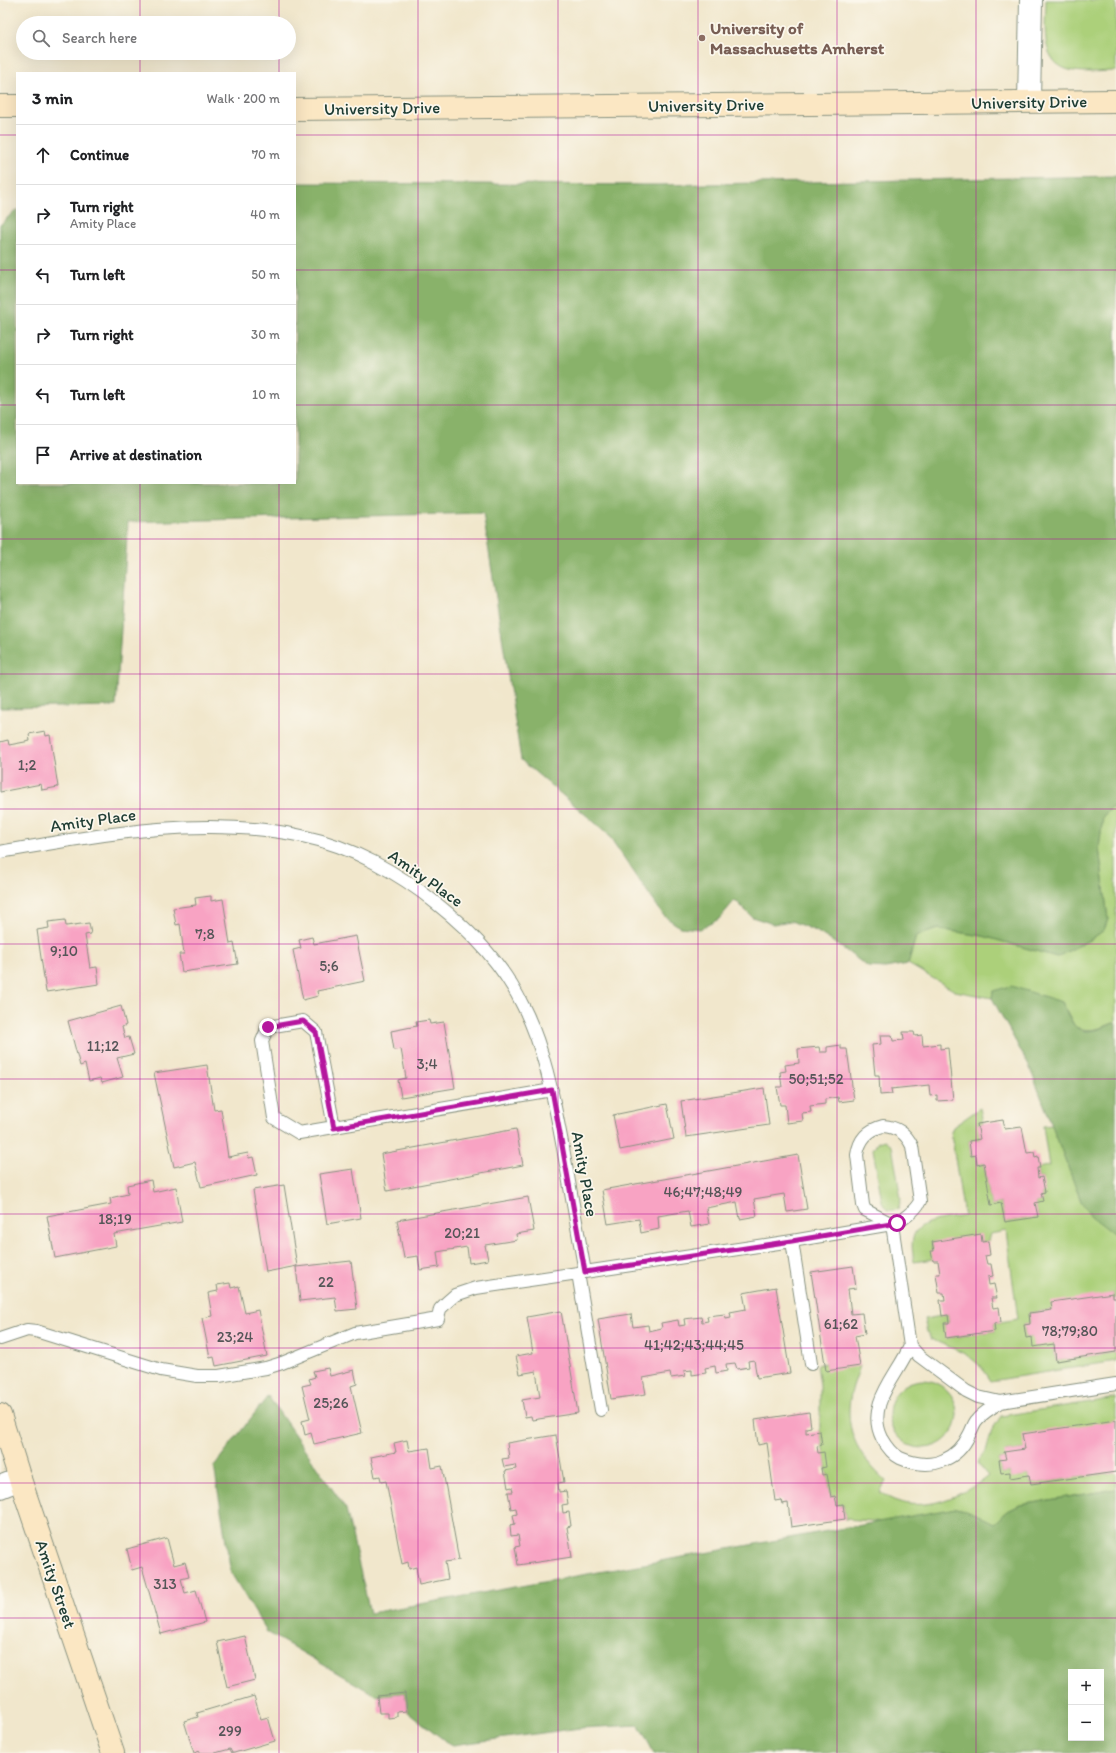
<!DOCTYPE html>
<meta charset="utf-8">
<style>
:root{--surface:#fff;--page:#f2f2f2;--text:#202124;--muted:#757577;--line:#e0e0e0}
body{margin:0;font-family:Itim,sans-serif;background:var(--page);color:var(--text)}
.controls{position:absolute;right:12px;bottom:12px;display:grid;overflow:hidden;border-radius:0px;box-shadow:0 4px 16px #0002}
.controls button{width:36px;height:36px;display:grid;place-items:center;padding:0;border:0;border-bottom:1px solid var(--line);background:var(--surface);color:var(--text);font:20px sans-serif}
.stop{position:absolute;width:12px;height:12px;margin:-9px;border:3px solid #b5179e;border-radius:50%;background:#fff}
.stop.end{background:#b5179e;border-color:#fff;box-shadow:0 1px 4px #0008}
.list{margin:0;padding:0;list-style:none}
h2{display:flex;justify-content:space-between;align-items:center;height:52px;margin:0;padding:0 16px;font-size:17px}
h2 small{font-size:13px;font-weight:400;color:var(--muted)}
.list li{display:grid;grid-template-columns:26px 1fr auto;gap:12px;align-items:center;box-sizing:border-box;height:60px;padding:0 16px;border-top:1px solid var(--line)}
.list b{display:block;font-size:15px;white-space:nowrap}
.list p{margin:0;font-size:13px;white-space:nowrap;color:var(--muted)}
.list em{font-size:13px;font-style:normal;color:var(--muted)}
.icon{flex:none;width:22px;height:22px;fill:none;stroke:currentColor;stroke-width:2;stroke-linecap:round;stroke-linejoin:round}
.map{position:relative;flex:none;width:1116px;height:1753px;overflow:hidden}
.search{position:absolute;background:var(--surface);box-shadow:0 4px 16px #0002;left:16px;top:16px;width:280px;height:44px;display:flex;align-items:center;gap:10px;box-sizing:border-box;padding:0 14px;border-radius:22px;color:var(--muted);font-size:15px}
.panel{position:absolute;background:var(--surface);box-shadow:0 4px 16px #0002;left:16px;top:72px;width:280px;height:412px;border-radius:0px}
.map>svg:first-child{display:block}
.green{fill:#acd07a;stroke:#668657}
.forest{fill:#89b26a;stroke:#54784f;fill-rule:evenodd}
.building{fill:#f8a3c3}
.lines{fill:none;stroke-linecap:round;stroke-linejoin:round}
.service-casing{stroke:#889280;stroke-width:14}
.minor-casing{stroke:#889280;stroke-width:24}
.secondary-casing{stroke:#889280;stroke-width:24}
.service{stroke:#fff;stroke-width:12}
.minor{stroke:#fff;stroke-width:22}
.secondary{stroke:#fbe7c3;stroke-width:22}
.route{stroke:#b5179e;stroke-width:5}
.grid{fill:none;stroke:#b5179e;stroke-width:1;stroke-opacity:0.55}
.education-dot{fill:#8d6e63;stroke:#fbf7ec;stroke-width:1.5}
.labels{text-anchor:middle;stroke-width:3.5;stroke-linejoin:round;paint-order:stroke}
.number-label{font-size:15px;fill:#555658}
.education-label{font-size:17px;font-weight:bold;fill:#785e54;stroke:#fbf7ec;text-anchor:start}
.street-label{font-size:17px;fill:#1f3d34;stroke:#fbf7ec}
</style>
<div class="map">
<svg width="1116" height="1753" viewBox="0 0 1116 1753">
<rect width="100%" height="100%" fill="#fbf7ec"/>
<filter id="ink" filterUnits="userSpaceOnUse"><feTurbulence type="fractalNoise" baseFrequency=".025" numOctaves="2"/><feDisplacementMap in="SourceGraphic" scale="8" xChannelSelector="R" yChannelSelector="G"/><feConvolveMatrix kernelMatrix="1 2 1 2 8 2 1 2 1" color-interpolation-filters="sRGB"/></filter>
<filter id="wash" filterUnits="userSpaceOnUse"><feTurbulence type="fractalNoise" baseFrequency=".012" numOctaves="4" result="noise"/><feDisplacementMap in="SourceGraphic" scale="16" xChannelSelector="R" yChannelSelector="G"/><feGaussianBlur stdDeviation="0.9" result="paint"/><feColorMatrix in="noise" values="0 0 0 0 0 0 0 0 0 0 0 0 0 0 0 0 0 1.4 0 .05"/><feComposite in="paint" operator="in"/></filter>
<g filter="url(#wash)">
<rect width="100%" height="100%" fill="#f1e7cc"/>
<path class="green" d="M1046,0H1116V71C1102,71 1079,74 1066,69C1039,59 1046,23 1046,0Z
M1116,804V1022C1100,1028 1092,1033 1075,1027L1062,1002L993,991L992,998L955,991L908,964L916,936L938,929L983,936L1057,957L1093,938L1104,930L1108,919L1099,848L1103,816Z
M980,1108L983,1123L978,1124L980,1139L969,1141L971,1156L976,1155L977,1164L984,1163L991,1205L1001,1203L1005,1222L1038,1217L1035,1203L1042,1201V1177L1038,1178L1037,1168L1049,1166L1043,1126L1052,1125L1081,1201L1113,1233H1116V1298H1113V1293L1052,1310L1029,1313L1030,1324L1024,1325L1026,1338L1032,1337L1054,1344L1056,1361L1116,1352V1361L991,1381C974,1353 959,1352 931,1339L927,1332L924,1319L948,1315L949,1323H944L947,1338L995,1331L994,1323L1018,1319L1006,1231L990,1234L988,1241L982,1242H932L933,1259L914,1262C913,1254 911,1246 913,1238C917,1219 949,1219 964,1216L951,1132L953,1127Z
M885,1140L892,1146L901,1199L898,1209C890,1212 885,1210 882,1202L873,1149L878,1142Z
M825,1363L860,1366C858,1373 855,1379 853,1386C841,1426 857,1455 886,1481L880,1492C914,1518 959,1499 988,1476L977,1463L986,1451L992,1430L1001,1416L1116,1398V1420L1025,1449L1005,1452L1006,1459L999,1460L1001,1473L1010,1472V1477L1029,1475L1031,1484L1116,1472V1489L1020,1505L1008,1511L994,1524L970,1511L956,1508L886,1522L845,1519L843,1504L837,1505L835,1496L831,1497L820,1431V1385L817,1365Z
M889 1414a34 34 0 1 1 68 0a34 34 0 1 1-68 0Z"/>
<path class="forest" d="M1116,176V804L1103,816L1099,848L1108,919L1104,930L1093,938L1057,957L983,936L938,929L916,936L908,964L885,968L868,967L841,947L816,931L791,921L773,924L752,917L735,900L719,919L700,929L680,927L664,916L607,833L521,760L483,513L128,522L116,706L0,708V225L17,209V483H295V183L657,185Z
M1011,986L1062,1002C1065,1008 1071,1023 1076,1027C1088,1036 1104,1027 1116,1022V1233H1113L1091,1216L1081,1201L1030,1068L992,998L993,991Z
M268,1396L346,1509L370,1613L956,1508L970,1511L994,1523L1008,1511L1020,1505L1116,1489V1753H654L639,1725L580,1728L453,1745L444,1740L407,1711L405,1693L377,1696L267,1632L231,1573L214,1466ZM1071,1672H1101V1738H1071Z"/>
<g id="blocks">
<path class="building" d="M45,731L46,736L50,735L58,787L42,790L41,784L0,792V742L8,740L9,745L30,741L29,734Z
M211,896V901L223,899L230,944L234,943L238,964L182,972L179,954H184L180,924L176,925L173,908L196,905L195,898Z
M65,920L66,926L89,923L91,934L85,935L90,968L97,967L99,984L46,992L37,930L49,928L48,922Z
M356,936L365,981L317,991L318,996L303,1000L293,950L301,948L299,940L312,937L314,944Z
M121,1006L126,1025L122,1027L125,1038L129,1037L134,1054L117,1058L123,1077L102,1083L100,1078L89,1081L85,1064L80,1066L68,1021Z
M429,1020L430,1024L444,1022L455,1088L401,1097L398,1080L406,1078L401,1049L394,1050L391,1031L417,1026L416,1022Z
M903,1032H914L915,1036L922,1035L923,1046L940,1044V1049L948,1048L953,1100L937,1101V1095L930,1096L929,1085L891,1089L892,1094L880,1095L879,1075H875L872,1045L881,1044L880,1035H892L893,1041L904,1040Z
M841,1045V1049H847L854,1100L839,1102L838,1097L825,1099V1104L810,1106L811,1112L802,1113L803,1121L787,1123L785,1105H780L777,1087H782L780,1072L786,1071L785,1065L799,1063L798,1049L819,1047L820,1052H827V1047Z
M207,1065L214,1110L221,1109L228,1157L248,1153L249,1158L253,1157L257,1175L201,1187L195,1162L174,1167L154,1073Z
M764,1088L769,1125L686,1137L681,1101Z
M667,1104L674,1139L620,1150L613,1115Z
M1003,1120L1005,1129L1022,1127L1027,1153L1034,1152L1035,1157L1038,1156L1040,1168H1037L1038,1178L1042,1177L1045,1192L1041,1193L1043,1201L1035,1203L1038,1217L1005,1222L1001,1203L991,1205L984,1163L977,1165L976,1155L971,1156L969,1141L980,1139L977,1124Z
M516,1129L523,1165L387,1191L381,1154Z
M798,1155L807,1209L787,1212L784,1194L754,1199L757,1216L740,1219L737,1202L706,1208L709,1224L691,1227L688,1211L658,1216L659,1229L641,1233L639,1219L608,1224L602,1190Z
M353,1169L361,1218L327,1224L319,1174Z
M151,1180L153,1192L176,1187L182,1222L114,1234L116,1246L55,1258L47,1216L111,1204L110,1198L128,1194L127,1185Z
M284,1185L297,1266L266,1272L253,1190Z
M528,1197L534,1231L516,1234L517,1240L485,1245L488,1260L469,1263L467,1247L437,1252L439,1267L420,1270L418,1256L404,1258L397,1220Z
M981,1234L982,1242L988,1241L990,1255L985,1256L987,1264H991L993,1276L988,1277L989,1285L994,1284L997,1298H991L993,1308L999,1307L1001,1322L994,1323L995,1331L946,1338L944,1323H949L948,1315L942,1316L940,1300H945L944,1293H939L936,1274H940L938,1261H933L931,1251H934L932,1242Z
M351,1261L357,1309L337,1311L335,1297L300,1301L296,1267Z
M853,1266L856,1288L848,1289L851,1314L862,1313L865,1334L855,1336L860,1366L826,1371L811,1272Z
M230,1283L231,1288L239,1286L245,1313L258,1310L267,1356L216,1366L214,1357L210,1358L202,1318L212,1316L208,1293L218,1291L217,1285Z
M776,1287L790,1373L757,1378L754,1360L748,1361L749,1367L737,1369L735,1363L726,1364L727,1371L716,1373L715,1366L705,1368L706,1373L692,1375V1370L684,1371L685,1376L671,1378L670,1373L643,1378L646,1394L611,1399L598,1319L631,1314L633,1327L648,1325L649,1331L662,1328L661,1323L678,1320L679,1326L685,1325L684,1319L701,1317L702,1322L708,1321L707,1316L725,1314L726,1318L731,1317L730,1312L746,1309L743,1293Z
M1113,1293V1298H1116V1352L1056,1361L1054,1344L1033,1347L1032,1337L1026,1338L1024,1325L1030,1324L1029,1313L1052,1310L1051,1302Z
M561,1311L578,1413L532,1420L531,1416L525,1417L522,1400L540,1397L536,1371L520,1374L516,1356L533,1353L527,1317Z
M328,1368L330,1376L354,1370L357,1384L351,1386L362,1433L314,1444L311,1433L305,1435L302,1421L310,1419L302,1386L311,1384L309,1379L315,1377L313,1371Z
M809,1412L811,1427L806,1428V1433L820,1431L822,1445L817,1446L818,1453L824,1452L826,1467L821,1468L822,1475L827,1474L831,1497L835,1496L837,1505L843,1504L845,1519L791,1527L788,1503L782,1504L781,1500L775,1501L767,1443L758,1445L755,1420Z
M1116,1420V1472L1031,1484L1029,1475L1010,1478V1472L1001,1473L999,1460L1006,1459L1004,1452L1025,1449L1022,1434Z
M556,1435L564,1482L558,1483L559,1492L566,1491L568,1504L562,1505L563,1513L569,1512L571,1526L567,1527L572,1557L518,1565L515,1547L520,1546L518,1535L511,1536L510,1525L515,1524L513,1515L517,1514L516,1508L511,1509L508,1492H513L512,1487L508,1488L505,1471L516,1469L515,1465L504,1467L502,1459L509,1458L507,1443Z
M407,1440L409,1451L429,1448L432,1468L442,1466L459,1560L445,1562L448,1579L419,1585L416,1567L409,1569L408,1562L402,1564L386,1481L381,1482L380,1476L375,1477L371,1457L396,1452L394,1443Z
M167,1538L174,1565L185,1562L189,1577L181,1579L185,1593L196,1590L205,1622L161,1634L142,1567L132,1570L127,1549Z
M245,1636L255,1680L227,1687L217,1642Z
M405,1693L407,1711L397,1712V1717L388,1718V1713H379L377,1696Z
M254,1696L261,1719L268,1717L275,1741L234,1753H232L230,1749L215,1753H200V1751L194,1753L184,1721L198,1717L197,1713Z"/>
</g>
</g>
<g filter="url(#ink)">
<use href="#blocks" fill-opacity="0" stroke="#889280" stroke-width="1"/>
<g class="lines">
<defs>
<path id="service" d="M0,852C99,835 202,815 302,836C351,846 399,873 437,904C471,931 504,966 523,1006C545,1049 554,1101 563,1148C570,1189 578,1231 585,1272
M883,1126C897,1127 906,1133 912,1146L920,1201C916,1210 901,1222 892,1224L865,1210L863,1205L857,1155C859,1140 867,1130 883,1126Z
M334,1127L316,1032L303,1021L268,1027L262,1041L274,1118L299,1133L334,1127L552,1090
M792,1241L811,1364
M578,1273L792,1241L892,1224L910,1346
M0,1339L27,1330L36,1331L161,1370L197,1376H219L266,1368L282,1363L355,1333L438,1319L440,1309L447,1302L455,1295L476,1288L578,1273L601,1410
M910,1346L919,1356L966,1391L978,1397L1000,1402C992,1408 982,1413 976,1421C973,1425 972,1430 969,1435C964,1446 956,1455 944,1460C929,1467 914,1464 900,1458C892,1454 886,1445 882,1438C865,1404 898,1375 910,1346Z
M1000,1402L1116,1384"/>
<path id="minor" d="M1029,101L1031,0
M0,1487L20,1479"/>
<path id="secondary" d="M0,106H17
M295,109L1116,101
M0,1415L20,1479L113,1753"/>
</defs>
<use href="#service" class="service-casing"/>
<use href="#minor" class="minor-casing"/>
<use href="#secondary" class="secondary-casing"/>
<use href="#service" class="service"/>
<use href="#minor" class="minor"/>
<use href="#secondary" class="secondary"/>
</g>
</g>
<g class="lines" filter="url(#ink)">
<path class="route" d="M268,1027L303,1021L316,1032L334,1128L552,1090L585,1272L792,1241L897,1223"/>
</g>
<path class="grid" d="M140,0V23M279,0V23M418,0V1753M558,0V1753M698,0V1753M837,0V1753M976,0V1753M140,53V73M279,53V73M0,135H17M295,135H1116M0,270H17M295,270H1116M0,405H17M295,405H1116M140,483V1753M279,483V1753M0,539H1116M0,674H1116M0,809H1116M0,944H1116M0,1079H1116M0,1214H1116M0,1348H1116M0,1483H1116M0,1618H1116"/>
<circle class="education-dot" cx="702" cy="38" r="4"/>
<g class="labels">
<g class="number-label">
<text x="27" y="770">1;2</text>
<text x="205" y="939">7;8</text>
<text x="64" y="956">9;10</text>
<text x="329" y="971">5;6</text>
<text x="103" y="1051">11;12</text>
<text x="427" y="1069">3;4</text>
<text x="816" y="1084">50;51;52</text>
<text x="703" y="1197">46;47;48;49</text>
<text x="115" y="1224">18;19</text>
<text x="462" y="1238">20;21</text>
<text x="326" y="1287">22</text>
<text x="841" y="1329">61;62</text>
<text x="1070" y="1336">78;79;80</text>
<text x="235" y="1342">23;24</text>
<text x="694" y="1350">41;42;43;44;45</text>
<text x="331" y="1408">25;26</text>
<text x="165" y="1589">313</text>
<text x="230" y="1736">299</text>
</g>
<g class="education-label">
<text x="710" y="34">University of<tspan x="710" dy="20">Massachusetts Amherst</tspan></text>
</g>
<g class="street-label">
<text transform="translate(1029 102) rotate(-1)" y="6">University Drive</text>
<text transform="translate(706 105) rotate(-1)" y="6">University Drive</text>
<text transform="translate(382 108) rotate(-1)" y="6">University Drive</text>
<text transform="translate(93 820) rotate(-8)" y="6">Amity Place</text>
<text transform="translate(426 878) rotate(35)" y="6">Amity Place</text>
<text transform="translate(585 1174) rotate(80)" y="6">Amity Place</text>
<text transform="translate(56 1584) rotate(71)" y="6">Amity Street</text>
</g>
</g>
</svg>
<div class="controls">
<button>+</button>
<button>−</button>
</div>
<div class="stop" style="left:897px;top:1223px"></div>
<div class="stop end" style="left:268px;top:1027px"></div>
<div class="search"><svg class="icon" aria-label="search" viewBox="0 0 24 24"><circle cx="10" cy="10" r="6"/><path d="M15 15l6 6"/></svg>Search here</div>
<section class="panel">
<h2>3 min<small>Walk · 200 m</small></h2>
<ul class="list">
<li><svg class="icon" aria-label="ahead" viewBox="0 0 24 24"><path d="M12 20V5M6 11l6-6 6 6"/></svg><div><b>Continue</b></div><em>70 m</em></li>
<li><svg class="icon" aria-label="right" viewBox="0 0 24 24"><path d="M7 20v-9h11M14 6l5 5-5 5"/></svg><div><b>Turn right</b><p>Amity Place</p></div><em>40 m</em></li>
<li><svg class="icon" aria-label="left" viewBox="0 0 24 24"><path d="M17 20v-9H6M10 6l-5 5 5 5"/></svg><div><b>Turn left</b></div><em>50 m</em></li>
<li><svg class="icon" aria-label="right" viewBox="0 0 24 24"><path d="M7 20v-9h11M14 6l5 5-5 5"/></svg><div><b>Turn right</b></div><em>30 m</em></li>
<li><svg class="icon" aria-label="left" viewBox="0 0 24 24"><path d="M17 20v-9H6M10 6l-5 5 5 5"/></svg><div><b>Turn left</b></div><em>10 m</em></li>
<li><svg class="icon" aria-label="arrive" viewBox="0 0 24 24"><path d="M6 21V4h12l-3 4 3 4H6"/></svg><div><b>Arrive at destination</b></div></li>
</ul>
</section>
</div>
